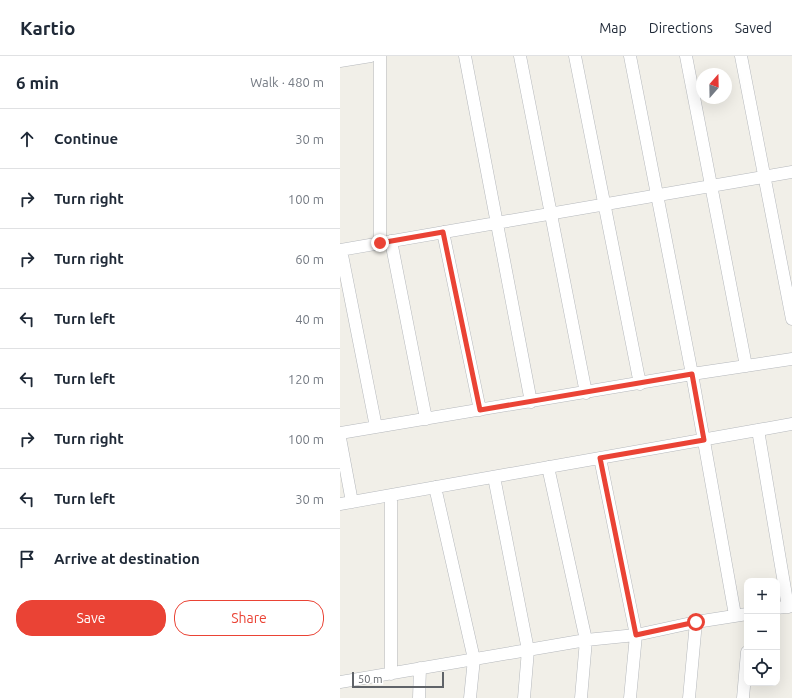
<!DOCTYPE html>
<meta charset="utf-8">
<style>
:root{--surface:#fff;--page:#f6f6f7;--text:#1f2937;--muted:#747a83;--line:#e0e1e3;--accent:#ea4335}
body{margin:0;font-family:Ubuntu,sans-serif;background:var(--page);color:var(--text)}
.controls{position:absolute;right:12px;bottom:12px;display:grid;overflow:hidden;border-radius:8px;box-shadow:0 4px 16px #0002}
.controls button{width:36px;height:36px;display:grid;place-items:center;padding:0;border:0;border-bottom:1px solid var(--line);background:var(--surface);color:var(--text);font:20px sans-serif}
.compass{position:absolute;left:356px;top:12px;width:36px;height:36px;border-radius:50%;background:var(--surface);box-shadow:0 4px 16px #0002;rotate:20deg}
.scale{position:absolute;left:12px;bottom:10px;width:92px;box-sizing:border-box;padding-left:4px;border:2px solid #5f6368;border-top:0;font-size:11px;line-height:14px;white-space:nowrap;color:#5f6368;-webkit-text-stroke:3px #fff;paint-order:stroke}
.stop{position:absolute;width:12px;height:12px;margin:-9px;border:3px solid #ea4335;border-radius:50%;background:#fff}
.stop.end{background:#ea4335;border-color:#fff;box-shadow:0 1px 4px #0008}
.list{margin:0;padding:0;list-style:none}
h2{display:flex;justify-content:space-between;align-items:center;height:52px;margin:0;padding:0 16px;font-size:17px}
h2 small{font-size:13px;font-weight:400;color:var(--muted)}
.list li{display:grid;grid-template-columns:26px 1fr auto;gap:12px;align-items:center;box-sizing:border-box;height:60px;padding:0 16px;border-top:1px solid var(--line)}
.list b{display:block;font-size:15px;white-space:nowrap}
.list em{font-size:13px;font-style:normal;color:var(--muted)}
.actions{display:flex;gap:8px;padding:12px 16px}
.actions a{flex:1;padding:9px 0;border:1px solid var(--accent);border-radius:16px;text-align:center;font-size:14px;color:var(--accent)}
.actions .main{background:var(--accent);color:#fff}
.icon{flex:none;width:22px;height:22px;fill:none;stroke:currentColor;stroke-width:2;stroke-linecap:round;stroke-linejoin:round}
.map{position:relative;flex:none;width:452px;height:642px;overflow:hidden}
header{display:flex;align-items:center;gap:24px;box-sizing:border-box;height:56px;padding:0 20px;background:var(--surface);border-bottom:1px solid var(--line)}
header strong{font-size:19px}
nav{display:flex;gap:22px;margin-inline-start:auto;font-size:14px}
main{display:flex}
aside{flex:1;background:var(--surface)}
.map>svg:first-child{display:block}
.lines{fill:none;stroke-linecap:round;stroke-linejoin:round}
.minor-casing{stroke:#b5b8bc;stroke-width:13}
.minor{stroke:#fff;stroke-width:12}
.route{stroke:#ea4335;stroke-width:5}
</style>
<header>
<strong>Kartio</strong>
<nav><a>Map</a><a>Directions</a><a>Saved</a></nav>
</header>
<main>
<aside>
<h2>6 min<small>Walk · 480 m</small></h2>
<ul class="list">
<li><svg class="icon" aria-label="ahead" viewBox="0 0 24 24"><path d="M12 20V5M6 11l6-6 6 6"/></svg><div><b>Continue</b></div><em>30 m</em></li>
<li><svg class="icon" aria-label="right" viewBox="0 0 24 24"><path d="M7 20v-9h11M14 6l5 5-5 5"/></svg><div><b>Turn right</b></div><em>100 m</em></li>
<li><svg class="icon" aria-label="right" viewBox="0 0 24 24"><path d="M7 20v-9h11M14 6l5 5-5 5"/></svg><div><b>Turn right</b></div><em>60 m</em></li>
<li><svg class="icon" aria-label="left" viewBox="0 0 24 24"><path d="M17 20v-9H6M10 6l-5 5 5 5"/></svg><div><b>Turn left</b></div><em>40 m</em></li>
<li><svg class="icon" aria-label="left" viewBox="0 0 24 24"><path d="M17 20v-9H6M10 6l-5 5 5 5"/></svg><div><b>Turn left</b></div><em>120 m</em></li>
<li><svg class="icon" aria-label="right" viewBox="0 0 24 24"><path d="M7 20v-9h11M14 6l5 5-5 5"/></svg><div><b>Turn right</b></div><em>100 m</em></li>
<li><svg class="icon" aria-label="left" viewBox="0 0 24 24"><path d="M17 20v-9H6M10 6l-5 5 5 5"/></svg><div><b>Turn left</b></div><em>30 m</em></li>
<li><svg class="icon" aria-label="arrive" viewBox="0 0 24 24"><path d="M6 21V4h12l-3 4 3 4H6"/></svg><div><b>Arrive at destination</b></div></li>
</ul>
<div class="actions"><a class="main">Save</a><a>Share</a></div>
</aside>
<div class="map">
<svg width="452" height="642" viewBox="0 0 452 642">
<rect width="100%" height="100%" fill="#f1efe8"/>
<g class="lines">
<defs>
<path id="minor" d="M125,0L191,346
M180,0L246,337
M235,0L300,328
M290,0L352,318L395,559
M346,0L406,310
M401,0L452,263
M0,5L31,0
M103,176L140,354
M51,185L86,363
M40,187V0
M0,194L452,116
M1,194L36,371
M418,374L448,551
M0,377L352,318L452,303
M0,382L12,446
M260,402L296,579L290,642
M208,411L246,584L241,642
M154,421L188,594L184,642
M95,431L134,603L130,642
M51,439V618
M0,448L452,368
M437,552L452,550
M0,626L246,584L296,579L356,566L407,558
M79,642L80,612
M349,642L356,566
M403,642L407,596"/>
</defs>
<use href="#minor" class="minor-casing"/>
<use href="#minor" class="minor"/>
</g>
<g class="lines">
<path class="route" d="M40,187L103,176L140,354L352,318L364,384L260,402L296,579L356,566"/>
</g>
</svg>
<div class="controls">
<button>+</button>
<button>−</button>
<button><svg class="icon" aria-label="locate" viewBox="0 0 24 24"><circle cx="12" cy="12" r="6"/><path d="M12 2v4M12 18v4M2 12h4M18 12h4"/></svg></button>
</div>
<svg class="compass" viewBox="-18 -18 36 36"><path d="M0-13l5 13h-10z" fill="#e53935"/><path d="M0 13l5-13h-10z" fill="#747a83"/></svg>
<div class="scale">50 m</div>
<div class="stop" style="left:356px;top:566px"></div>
<div class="stop end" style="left:40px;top:187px"></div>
</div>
</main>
